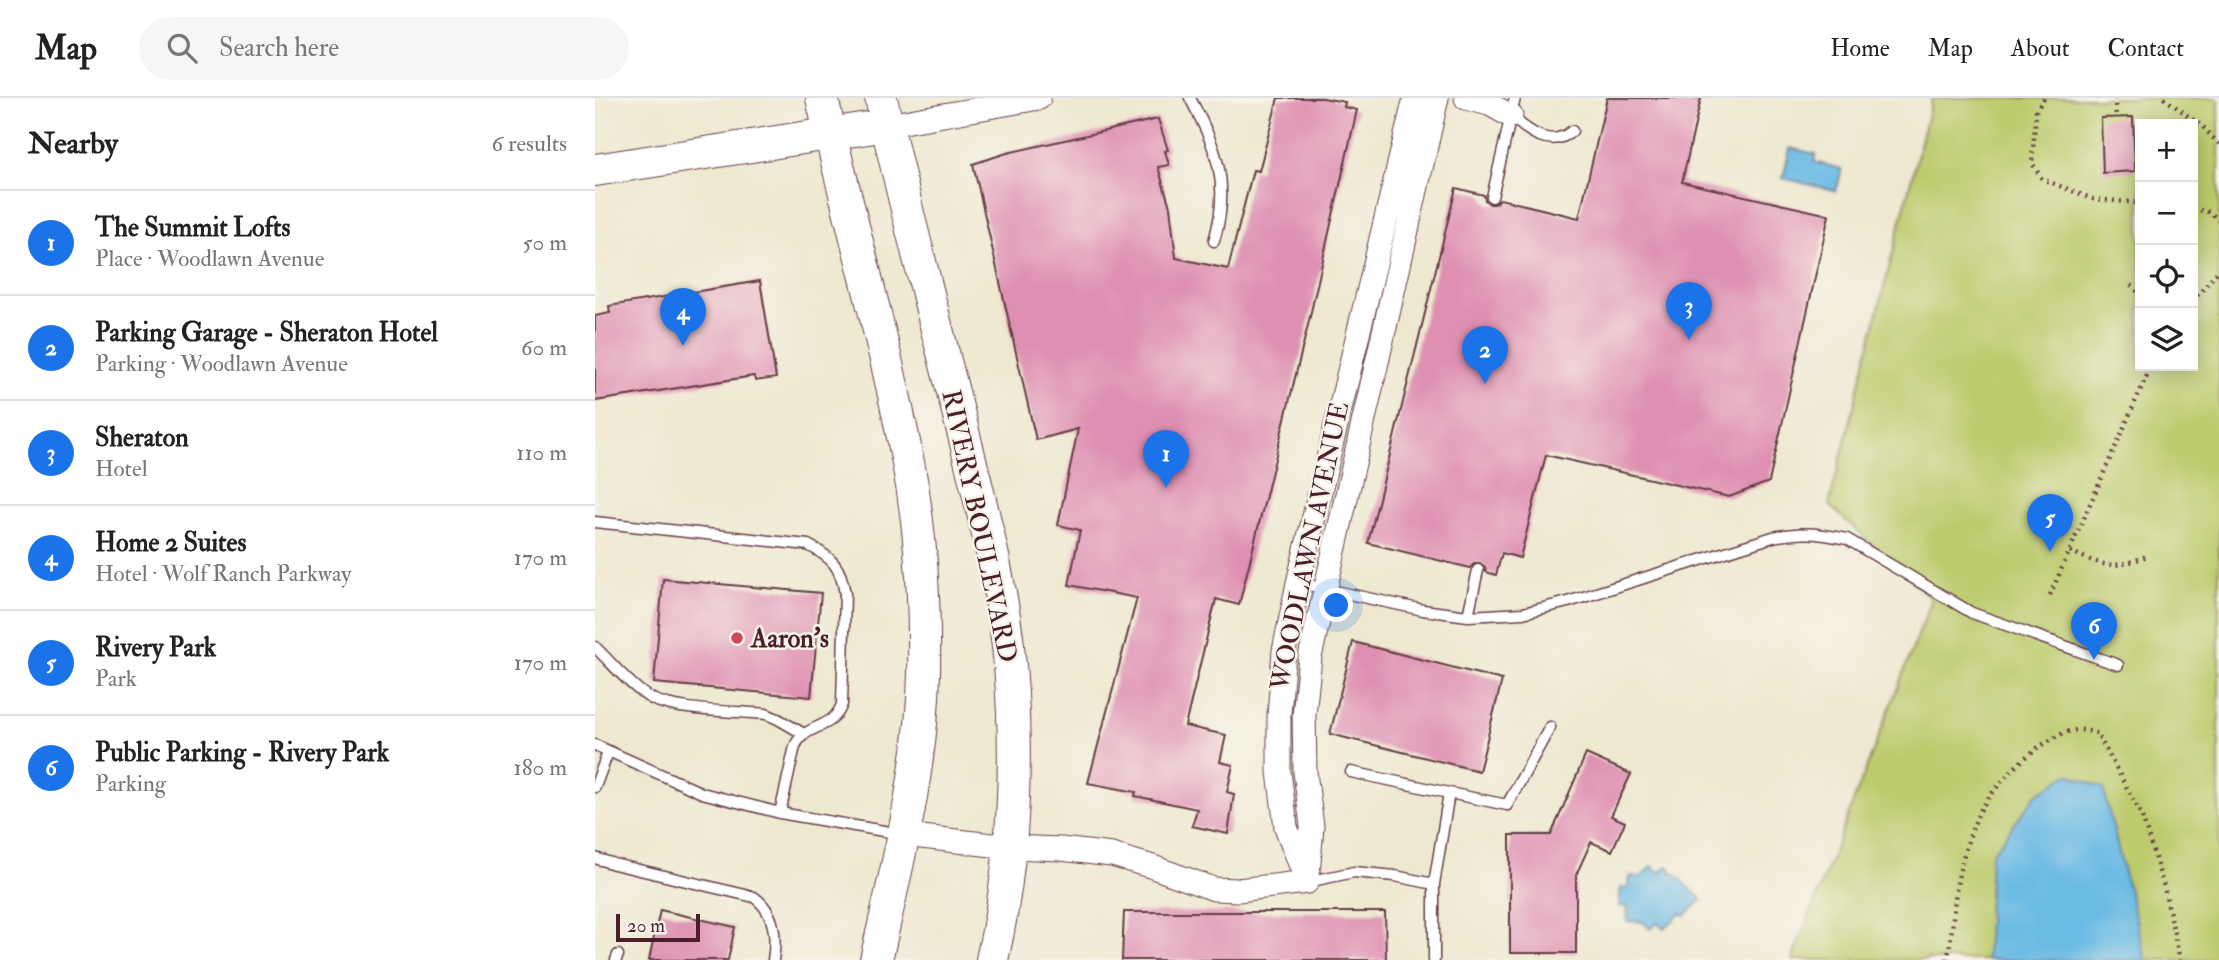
<!DOCTYPE html>
<meta charset="utf-8">
<style>
:root{--surface:#fff;--page:#f6f6f6;--text:#222;--muted:#767676;--line:#e0e0e0;--accent:#1a73e8}
body{margin:0;font-family:"IM FELL Double Pica",serif;background:var(--page);color:var(--text)}
.controls{position:absolute;right:21px;top:21px;display:grid;overflow:hidden;border-radius:0px;box-shadow:0 4px 18px #0003}
.controls button{width:63px;height:63px;display:grid;place-items:center;padding:0;border:0;border-bottom:2px solid var(--line);background:var(--surface);color:var(--text);font:35px sans-serif}
.scale{position:absolute;left:21px;bottom:18px;width:84px;box-sizing:border-box;padding-left:7px;border:4px solid #4a1f2b;border-top:0;font-size:19px;line-height:24px;white-space:nowrap;color:#4a1f2b;-webkit-text-stroke:5px #f7f3e8;paint-order:stroke}
.you{position:absolute;left:742px;top:508px;width:24px;height:24px;margin:-18px;border:5px solid #fff;border-radius:50%;background:#1a73e8;box-shadow:0 0 0 10px #1a73e833}
.badge{display:grid;place-items:center;width:46px;height:46px;border-radius:50%;background:var(--accent);color:#fff;font-size:23px;font-weight:700}
.pin{position:absolute;translate:-50% -58px;filter:drop-shadow(0 2px 4px #0008)}
.pin::after{content:'';position:absolute;top:37px;width:24px;height:21px;background:inherit;clip-path:polygon(0 0,100% 0,50% 100%)}
.list{margin:0;padding:0;list-style:none}
h2{display:flex;justify-content:space-between;align-items:center;height:91px;margin:0;padding:0 28px;font-size:30px}
h2 small{font-size:23px;font-weight:400;color:var(--muted)}
.list li{display:grid;grid-template-columns:46px 1fr auto;gap:21px;align-items:center;box-sizing:border-box;height:105px;padding:0 28px;border-top:2px solid var(--line)}
.list b{display:block;font-size:26px;white-space:nowrap}
.list p{margin:0;font-size:23px;white-space:nowrap;color:var(--muted)}
.list em{font-size:23px;font-style:normal;color:var(--muted)}
.icon{flex:none;width:38px;height:38px;fill:none;stroke:currentColor;stroke-width:2;stroke-linecap:round;stroke-linejoin:round}
.map{position:relative;flex:none;width:1624px;height:862px;overflow:hidden}
header{display:flex;align-items:center;gap:42px;box-sizing:border-box;height:98px;padding:0 35px;background:var(--surface);border-bottom:2px solid var(--line)}
header strong{font-size:33px}
nav{display:flex;gap:38px;margin-inline-start:auto;font-size:24px}
.search{width:490px;height:63px;background:var(--page);display:flex;align-items:center;gap:18px;box-sizing:border-box;padding:0 24px;border-radius:38px;color:var(--muted);font-size:26px}
main{display:flex}
aside{flex:1;background:var(--surface)}
.map>svg:first-child{display:block}
.green{fill:#bdcb6d;stroke:#84754c;stroke-width:2;fill-rule:evenodd}
.water{fill:#69bae4;stroke:#5a6c88;stroke-width:2}
.building{fill:#df90b2}
.lines{fill:none;stroke-linecap:round;stroke-linejoin:round}
.lane-casing{stroke:#633d44;stroke-width:13}
.street-casing{stroke:#633d44;stroke-width:25}
.secondary-casing{stroke:#633d44;stroke-width:34}
.path{stroke:#633d44;stroke-width:4.5;stroke-dasharray:2 5;stroke-linecap:butt}
.lane{stroke:#fff;stroke-width:10}
.street{stroke:#fff;stroke-width:23}
.secondary{stroke:#fff;stroke-width:32}
.poi-dot{fill:#d1495b;stroke:#f7f3e8;stroke-width:2.5}
.labels{text-anchor:middle;stroke-width:5;stroke-linejoin:round;paint-order:stroke}
.street-label{font-size:26px;fill:#4a1f2b;stroke:#f7f3e8}
.poi-label{font-size:26px;font-weight:bold;fill:#4a1f2b;stroke:#f7f3e8;text-anchor:start}
</style>
<header>
<strong>Map</strong>
<div class="search"><svg class="icon" aria-label="search" viewBox="0 0 24 24"><circle cx="10" cy="10" r="6"/><path d="M15 15l6 6"/></svg>Search here</div>
<nav><a>Home</a><a>Map</a><a>About</a><a>Contact</a></nav>
</header>
<main>
<aside>
<h2>Nearby<small>6 results</small></h2>
<ul class="list">
<li><span class="badge">1</span><div><b>The Summit Lofts</b><p>Place · Woodlawn Avenue</p></div><em>50 m</em></li>
<li><span class="badge">2</span><div><b>Parking Garage - Sheraton Hotel</b><p>Parking · Woodlawn Avenue</p></div><em>60 m</em></li>
<li><span class="badge">3</span><div><b>Sheraton</b><p>Hotel</p></div><em>110 m</em></li>
<li><span class="badge">4</span><div><b>Home 2 Suites</b><p>Hotel · Wolf Ranch Parkway</p></div><em>170 m</em></li>
<li><span class="badge">5</span><div><b>Rivery Park</b><p>Park</p></div><em>170 m</em></li>
<li><span class="badge">6</span><div><b>Public Parking - Rivery Park</b><p>Parking</p></div><em>180 m</em></li>
</ul>
</aside>
<div class="map">
<svg width="1624" height="862" viewBox="0 0 1624 862">
<rect width="100%" height="100%" fill="#f7f3e8"/>
<filter id="ink" filterUnits="userSpaceOnUse"><feTurbulence type="fractalNoise" baseFrequency=".0143" numOctaves="2"/><feDisplacementMap in="SourceGraphic" scale="14" xChannelSelector="R" yChannelSelector="G"/><feConvolveMatrix kernelMatrix="1 2 1 2 8 2 1 2 1" color-interpolation-filters="sRGB"/></filter>
<filter id="wash" filterUnits="userSpaceOnUse"><feTurbulence type="fractalNoise" baseFrequency=".00686" numOctaves="4" result="noise"/><feDisplacementMap in="SourceGraphic" scale="28" xChannelSelector="R" yChannelSelector="G"/><feGaussianBlur stdDeviation="1.57" result="paint"/><feColorMatrix in="noise" values="0 0 0 0 0 0 0 0 0 0 0 0 0 0 0 0 0 1.4 0 .05"/><feComposite in="paint" operator="in"/></filter>
<g filter="url(#wash)">
<rect width="100%" height="100%" fill="#eee8d0"/>
<path class="green" d="M1337,0H1624V862H1197L1337,501L1234,407ZM1545,26H1598V268H1545Z"/>
<path class="water" d="M1195,50L1221,56L1219,64L1247,71L1241,93L1188,80Z
M1473,676L1508,690L1551,862H1391L1396,757L1441,697Z
M1057,768L1065,775L1072,768L1107,802L1090,818L1086,815L1069,831L1062,825L1055,831L1048,824L1032,823L1033,809L1024,808L1025,790H1033L1035,778L1046,779Z"/>
<g id="blocks">
<path class="building" d="M683,0H728L750,4L749,9L762,12L713,227L644,507L621,501L590,628L631,637L625,664L638,667L632,694L639,696L633,736L597,728L602,711L540,698L541,694L493,685L542,500L474,487L485,432L463,427L483,331L441,342L378,66L412,55L563,21L573,52L570,53L574,67L563,69L575,109L581,160L633,171L658,72L664,73Z
M1012,0H1106L1087,84L1234,117L1174,384L1134,399L951,357L925,460L907,455L901,477L891,474L890,469L885,465H880L875,470L773,445L861,90L889,97L890,102L895,106H900L905,101L984,120Z
M1538,19L1540,73L1508,75L1506,20Z
M165,183L181,280L160,283L159,278L0,303V218L15,215L14,208Z
M68,481L226,495L216,599L59,585Z
M758,544L907,582L884,673L735,636Z
M991,656L1036,676L1016,718L1030,724L1017,753L996,744L981,777V855H915V737H956Z
M65,812L140,829L133,862H54Z
M529,814H790L791,862H527Z"/>
</g>
</g>
<g filter="url(#ink)">
<use href="#blocks" fill-opacity="0" stroke="#633d44" stroke-width="2"/>
<g class="lines">
<defs>
<path id="lane" d="M595,0C622,51 636,85 619,143
M916,18C933,34 956,51 977,33
M897,99L920,0
M0,424L213,447C238,460 246,469 250,496L247,606C238,633 210,625 200,648L185,715
M703,485L828,512L873,518L928,515L973,504L1178,439C1208,433 1222,435 1252,441L1377,515L1523,567
M873,518L883,472
M0,549C16,564 34,587 52,598C76,614 141,613 171,616L183,621L209,636
M0,647L107,695L185,715L306,736
M756,674L854,695
M0,689L13,654
M0,760L19,766L159,799C180,814 182,838 178,862
M712,784L759,774L800,778L839,786V862
M839,786L854,695L912,707L955,629
M21,862L23,857"/>
<path id="street" d="M871,0L894,6L916,18
M292,27L444,0
M309,737L415,749L466,751L517,757L558,769L619,791L643,792L712,784
M713,777L717,728L710,674L709,617L715,559L842,0
M712,784L691,729L684,674V617L689,553L703,485L820,0"/>
<path id="secondary" d="M227,0C255,124 291,246 314,370C326,434 330,511 329,576C327,672 302,768 281,862
M286,0C310,110 339,219 367,329C386,407 408,487 415,567C423,665 419,766 397,862
M0,72L292,27"/>
</defs>
<use href="#lane" class="lane-casing"/>
<use href="#street" class="street-casing"/>
<use href="#secondary" class="secondary-casing"/>
<path class="path" d="M1449,0L1441,13L1437,65L1447,81L1498,101L1545,105
M1520,0L1521,19
M1569,0L1608,29L1624,46
M1598,111L1614,114L1624,122
M1536,187L1545,196
M1598,203L1624,172
M1475,453C1509,469 1519,472 1554,457
M1455,497L1556,268
M1352,862C1358,835 1358,808 1363,781C1367,761 1374,738 1382,719C1390,699 1428,658 1447,647C1469,634 1476,628 1502,635L1547,718L1569,789L1585,862"/>
<use href="#lane" class="lane"/>
<use href="#street" class="street"/>
<use href="#secondary" class="secondary"/>
</g>
</g>
<circle class="poi-dot" cx="142" cy="540" r="7"/>
<g class="labels">
<g class="street-label">
<text transform="translate(385 428) rotate(78)" y="9">RIVERY BOULEVARD</text>
<text transform="translate(714 448) rotate(-78)" y="9">WOODLAWN AVENUE</text>
</g>
<g class="poi-label">
<text x="156" y="549">Aaron's</text>
</g>
</g>
</svg>
<div class="controls">
<button>+</button>
<button>−</button>
<button><svg class="icon" aria-label="locate" viewBox="0 0 24 24"><circle cx="12" cy="12" r="6"/><path d="M12 2v4M12 18v4M2 12h4M18 12h4"/></svg></button>
<button><svg class="icon" aria-label="layers" viewBox="0 0 24 24"><path d="M12 4l9 5-9 5-9-5zM3 14l9 5 9-5"/></svg></button>
</div>
<div class="scale">20 m</div>
<div class="you"></div>
<div class="pin badge" style="left:571px;top:390px">1</div>
<div class="pin badge" style="left:890px;top:286px">2</div>
<div class="pin badge" style="left:1094px;top:242px">3</div>
<div class="pin badge" style="left:88px;top:248px">4</div>
<div class="pin badge" style="left:1455px;top:454px">5</div>
<div class="pin badge" style="left:1499px;top:562px">6</div>
</div>
</main>
